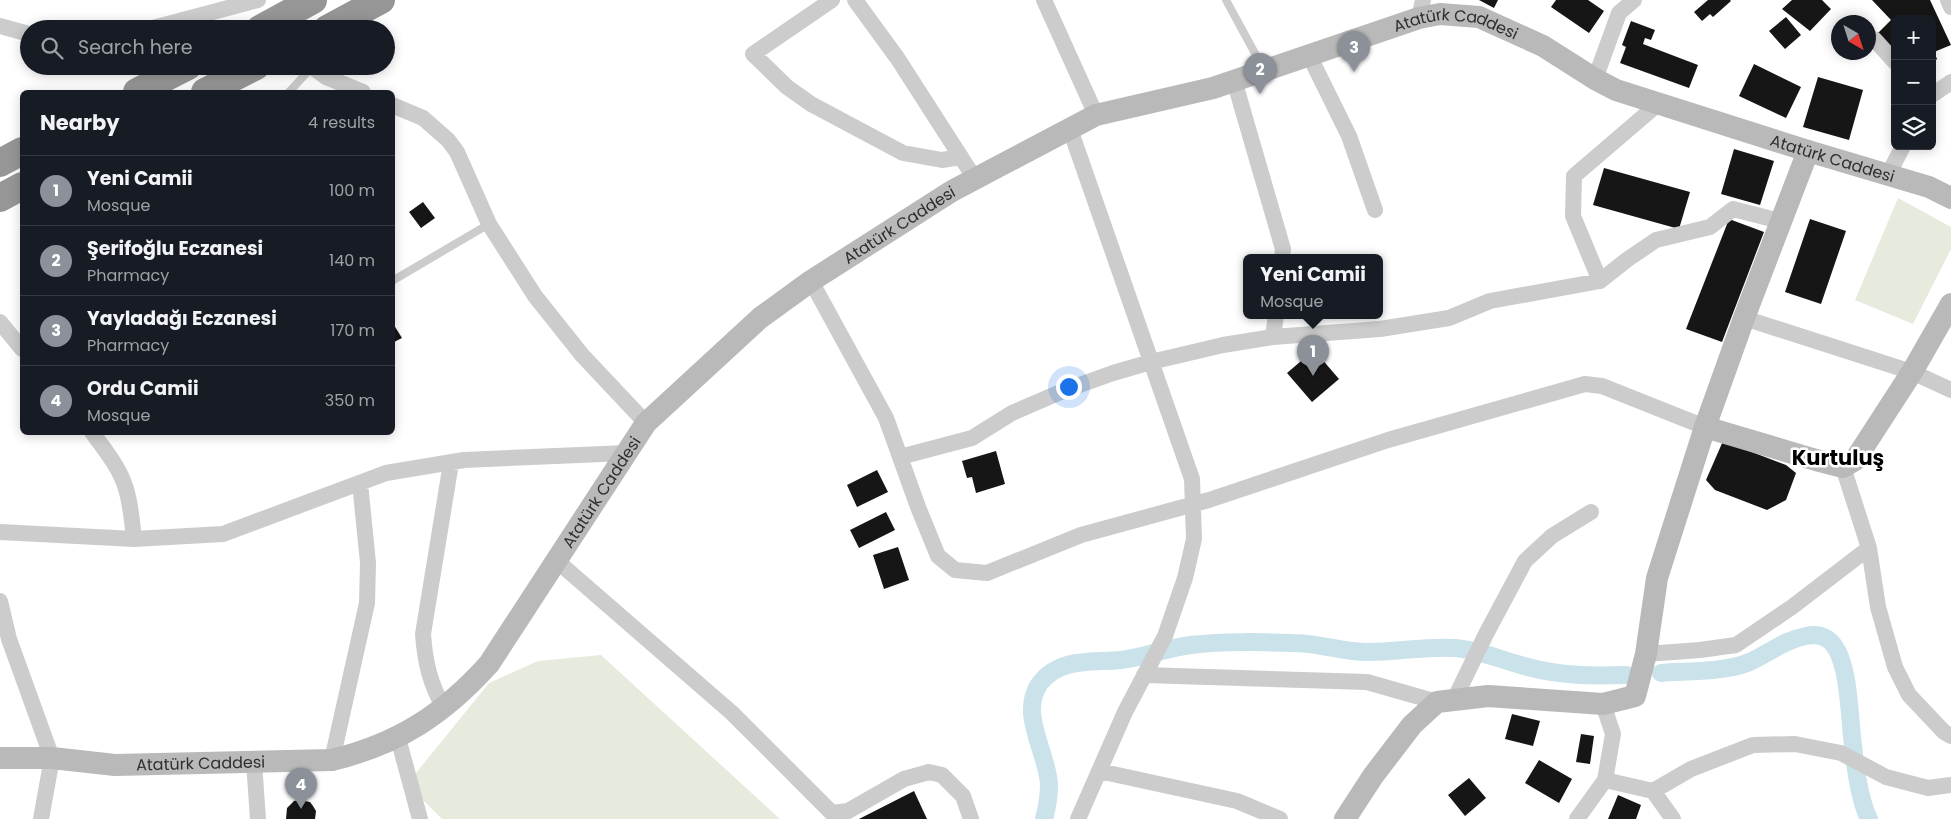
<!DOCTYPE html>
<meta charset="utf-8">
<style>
:root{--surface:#171b24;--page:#242831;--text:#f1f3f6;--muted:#9ea1a6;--line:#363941;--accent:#8c9099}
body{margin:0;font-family:Poppins,sans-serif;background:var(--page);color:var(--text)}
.controls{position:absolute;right:15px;top:15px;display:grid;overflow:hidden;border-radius:8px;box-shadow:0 2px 12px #0003}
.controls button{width:45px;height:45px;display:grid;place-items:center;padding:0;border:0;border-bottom:1px solid var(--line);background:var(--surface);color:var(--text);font:25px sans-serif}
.compass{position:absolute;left:1831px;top:15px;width:45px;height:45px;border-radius:50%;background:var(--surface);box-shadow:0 2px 12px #0003;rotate:141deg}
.you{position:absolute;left:1068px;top:386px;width:18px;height:18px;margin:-12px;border:4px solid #fff;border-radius:50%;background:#1a73e8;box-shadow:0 0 0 8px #1a73e833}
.badge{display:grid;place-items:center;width:32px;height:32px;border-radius:50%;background:var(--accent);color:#fff;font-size:16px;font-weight:700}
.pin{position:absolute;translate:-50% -41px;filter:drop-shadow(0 1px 2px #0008)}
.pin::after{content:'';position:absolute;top:26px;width:18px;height:15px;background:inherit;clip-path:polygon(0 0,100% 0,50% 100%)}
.popup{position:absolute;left:1243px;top:254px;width:140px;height:65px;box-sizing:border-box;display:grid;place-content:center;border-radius:8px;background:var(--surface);filter:drop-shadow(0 1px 4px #0005);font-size:16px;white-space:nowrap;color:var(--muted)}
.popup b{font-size:19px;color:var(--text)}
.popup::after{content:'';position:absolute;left:50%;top:100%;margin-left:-10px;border:10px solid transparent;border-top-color:var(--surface)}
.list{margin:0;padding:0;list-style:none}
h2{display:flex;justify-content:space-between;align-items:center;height:65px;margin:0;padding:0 20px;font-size:21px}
h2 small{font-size:16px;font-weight:400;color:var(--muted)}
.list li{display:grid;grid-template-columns:32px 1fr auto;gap:15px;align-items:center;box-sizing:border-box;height:70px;padding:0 20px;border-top:1px solid var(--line)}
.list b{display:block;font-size:19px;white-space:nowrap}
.list p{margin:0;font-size:16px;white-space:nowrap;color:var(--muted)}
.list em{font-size:16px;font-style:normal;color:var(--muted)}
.icon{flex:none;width:28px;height:28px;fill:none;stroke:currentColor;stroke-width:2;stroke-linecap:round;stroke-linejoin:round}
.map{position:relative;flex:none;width:1951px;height:819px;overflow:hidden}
.search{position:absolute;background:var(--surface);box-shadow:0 2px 12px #0003;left:20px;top:20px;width:375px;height:55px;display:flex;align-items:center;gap:12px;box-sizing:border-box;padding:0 18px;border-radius:28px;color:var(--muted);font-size:19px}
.panel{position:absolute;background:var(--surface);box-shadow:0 2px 12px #0003;left:20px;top:90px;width:375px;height:345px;border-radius:8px}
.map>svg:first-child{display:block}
.green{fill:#e7ebdd}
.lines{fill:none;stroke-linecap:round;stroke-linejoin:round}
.canal{stroke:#cae2ea;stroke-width:18}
.building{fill:#161616}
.lane{stroke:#ccc;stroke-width:8}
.street{stroke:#ccc;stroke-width:16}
.secondary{stroke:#b9b9b9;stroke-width:22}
.highway{stroke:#969696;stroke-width:28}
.labels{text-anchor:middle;stroke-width:5;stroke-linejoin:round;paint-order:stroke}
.street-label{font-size:16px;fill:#2f2f2f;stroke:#fff}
.district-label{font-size:21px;font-weight:bold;fill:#000;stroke:#fff}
</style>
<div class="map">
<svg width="1951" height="819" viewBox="0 0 1951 819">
<rect width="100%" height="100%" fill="#fff"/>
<path class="green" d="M1898,198L1951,227V249L1913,324L1855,300Z
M601,655L780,819H442L407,784L489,683L538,661Z"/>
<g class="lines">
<path class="canal" d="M1661,673C1686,671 1724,672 1747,663C1769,654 1781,641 1806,636C1815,634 1824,635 1831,642C1850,661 1849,718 1853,745C1855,765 1860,801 1869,819
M1044,819C1047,808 1049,796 1049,785C1048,753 1018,714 1040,683C1060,657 1093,663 1121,660C1145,657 1167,648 1191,645C1225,641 1260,642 1293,643C1319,643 1343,652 1368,652C1397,652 1426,646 1455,648C1480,650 1504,661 1528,667C1561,676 1592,676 1626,675"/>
</g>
<path class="building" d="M1479,0H1498L1494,8Z
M1556,0H1588L1604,11L1589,33L1551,7Z
M1708,0H1730L1731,1L1713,17L1710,14L1702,21L1694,12Z
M1792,0H1822L1831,9L1810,31L1782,9Z
M1872,0H1930L1951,45L1934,52L1937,59L1932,64L1935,70L1932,73V19H1895V52L1877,34L1891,20Z
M1786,17L1801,35L1785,49L1769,31Z
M1631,21L1655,30L1651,40L1645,38L1643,44L1698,65L1689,88L1620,63L1626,47L1622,45Z
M1754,64L1801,87L1786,118L1739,96Z
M1818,77L1863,90L1849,140L1803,127Z
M1734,149L1774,161L1760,205L1721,194Z
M1604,168L1690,192L1679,229L1593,205Z
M423,202L435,218L421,228L409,212Z
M1729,219L1764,232L1722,342L1686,329Z
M1810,219L1846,231L1821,304L1785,292Z
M392,322L402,338L392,343Z
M1314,350L1339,379L1312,402L1287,373Z
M1723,441L1786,465L1796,473L1786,500L1767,510L1715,490L1706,480Z
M996,451L1005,484L976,493L972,477L967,478L962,461Z
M877,470L888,492L857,507L847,485Z
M886,512L895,530L859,548L850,530Z
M898,547L909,580L884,589L873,555Z
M1512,714L1540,721L1533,746L1505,739Z
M1581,734L1594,736L1590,764L1576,762Z
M1539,760L1572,779L1559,803L1525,783Z
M1469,778L1486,798L1465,816L1448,795Z
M914,791L927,819H859Z
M1618,795L1641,805L1636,819H1608Z
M300,800L310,802L313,806L316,811L315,819H286L287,808L294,801Z"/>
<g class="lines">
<path class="lane" d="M1226,0L1263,68
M289,92L312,67
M392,281L489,224"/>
<path class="street" d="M832,0L753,54L787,87L811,104L903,153L942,160L961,157
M855,0L898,59L975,179
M1044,0L1096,115
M1948,0L1951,7
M1419,18L1423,0
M0,26L29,34
M149,29L258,0
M1874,39L1895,62
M1309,55L1349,136L1375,210
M311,66L326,77L363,92
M1595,79L1619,13L1634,0
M1234,80L1283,249L1282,257
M1932,95L1951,82
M392,105L423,118L448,140L457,152L489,224L535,296L582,355L646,423
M1070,129L1192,479L1194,539L1185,578L1165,636L1125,712L1078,819
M1888,175L1903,146
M811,281L886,418L918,507L938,556L955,570L987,573L1081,535L1209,500L1388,440L1585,384L1602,386L1705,427
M1600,281L1573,216L1574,176L1658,104
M1744,318L1912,372L1951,390
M0,322L22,349
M1273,337L1276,315
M92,432C105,450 120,468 126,489C131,505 132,522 134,539
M900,457L972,438L1012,413L1063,391L1113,373L1151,362L1223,345L1273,337L1380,329L1449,318L1490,301L1600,281L1628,259L1656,240L1710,227L1733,209L1780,221
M1843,467L1869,548L1878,607L1895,667L1909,695L1944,732L1951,736
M0,532L134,539L223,534L386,473L464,460L627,453
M557,561L732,713L832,813L848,811L904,779L929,772L942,775L963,796L971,819
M0,601L9,639L52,758L41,819
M1646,654L1700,650L1736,645L1792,607L1869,548
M1144,675L1367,682L1437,702
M1454,700L1486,634L1525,561L1552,536L1591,512
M444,708C430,684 425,662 423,634L451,463
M398,738L420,819
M332,760L367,603L368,563L360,483
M254,762L258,819
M1099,771L1237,801L1280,819
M1605,780L1653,791L1691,769L1753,745L1795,744L1841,753L1886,777L1928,788L1951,785
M1653,791L1673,819
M1577,819L1605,780L1613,734L1603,704"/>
<g class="secondary">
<path d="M1705,427L1816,460L1843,467L1855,460L1912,372L1951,304"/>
<path id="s1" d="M0,758H52L115,765L332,760C398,744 443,715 489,664L646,423L760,318L811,281L952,191L1096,115L1213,88L1419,18L1440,14L1479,17L1543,46L1595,79L1616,90L1808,151L1929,187L1951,198"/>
<path d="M1345,819L1373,776L1412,725L1437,702L1488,696L1603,704L1635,696L1646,654L1657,578L1705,427L1744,318L1808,151"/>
</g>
<path class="highway" d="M260,29L313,0
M327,29L381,0
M137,92L188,66
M205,92L256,66
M0,163L22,151
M0,198L22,186"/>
</g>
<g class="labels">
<g class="street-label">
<text dy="6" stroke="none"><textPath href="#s1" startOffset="1731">Atatürk Caddesi</textPath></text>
<text dy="6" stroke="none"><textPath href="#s1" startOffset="2136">Atatürk Caddesi</textPath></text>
<text dy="6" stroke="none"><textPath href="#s1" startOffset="1130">Atatürk Caddesi</textPath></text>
<text dy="6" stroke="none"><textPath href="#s1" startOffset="725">Atatürk Caddesi</textPath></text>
<text dy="6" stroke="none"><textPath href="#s1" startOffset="201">Atatürk Caddesi</textPath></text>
</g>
<g class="district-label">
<text x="1838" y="465">Kurtuluş</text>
</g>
</g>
</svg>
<div class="controls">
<button>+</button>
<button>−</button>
<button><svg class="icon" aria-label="layers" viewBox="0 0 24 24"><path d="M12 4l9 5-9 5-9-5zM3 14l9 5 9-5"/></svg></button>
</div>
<svg class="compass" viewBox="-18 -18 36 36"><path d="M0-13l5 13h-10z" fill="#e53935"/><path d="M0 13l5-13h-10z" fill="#9ea1a6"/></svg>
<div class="you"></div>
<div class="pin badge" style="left:1313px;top:376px">1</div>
<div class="popup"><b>Yeni Camii</b>Mosque</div>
<div class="pin badge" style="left:1260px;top:94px">2</div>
<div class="pin badge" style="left:1354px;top:72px">3</div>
<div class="pin badge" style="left:301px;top:809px">4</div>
<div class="search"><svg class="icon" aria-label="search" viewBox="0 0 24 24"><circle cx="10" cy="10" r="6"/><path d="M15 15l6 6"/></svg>Search here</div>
<section class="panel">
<h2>Nearby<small>4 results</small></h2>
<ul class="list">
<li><span class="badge">1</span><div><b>Yeni Camii</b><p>Mosque</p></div><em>100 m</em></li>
<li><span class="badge">2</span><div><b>Şerifoğlu Eczanesi</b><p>Pharmacy</p></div><em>140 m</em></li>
<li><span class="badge">3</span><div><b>Yayladağı Eczanesi</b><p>Pharmacy</p></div><em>170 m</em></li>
<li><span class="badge">4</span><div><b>Ordu Camii</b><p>Mosque</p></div><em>350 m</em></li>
</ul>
</section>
</div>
